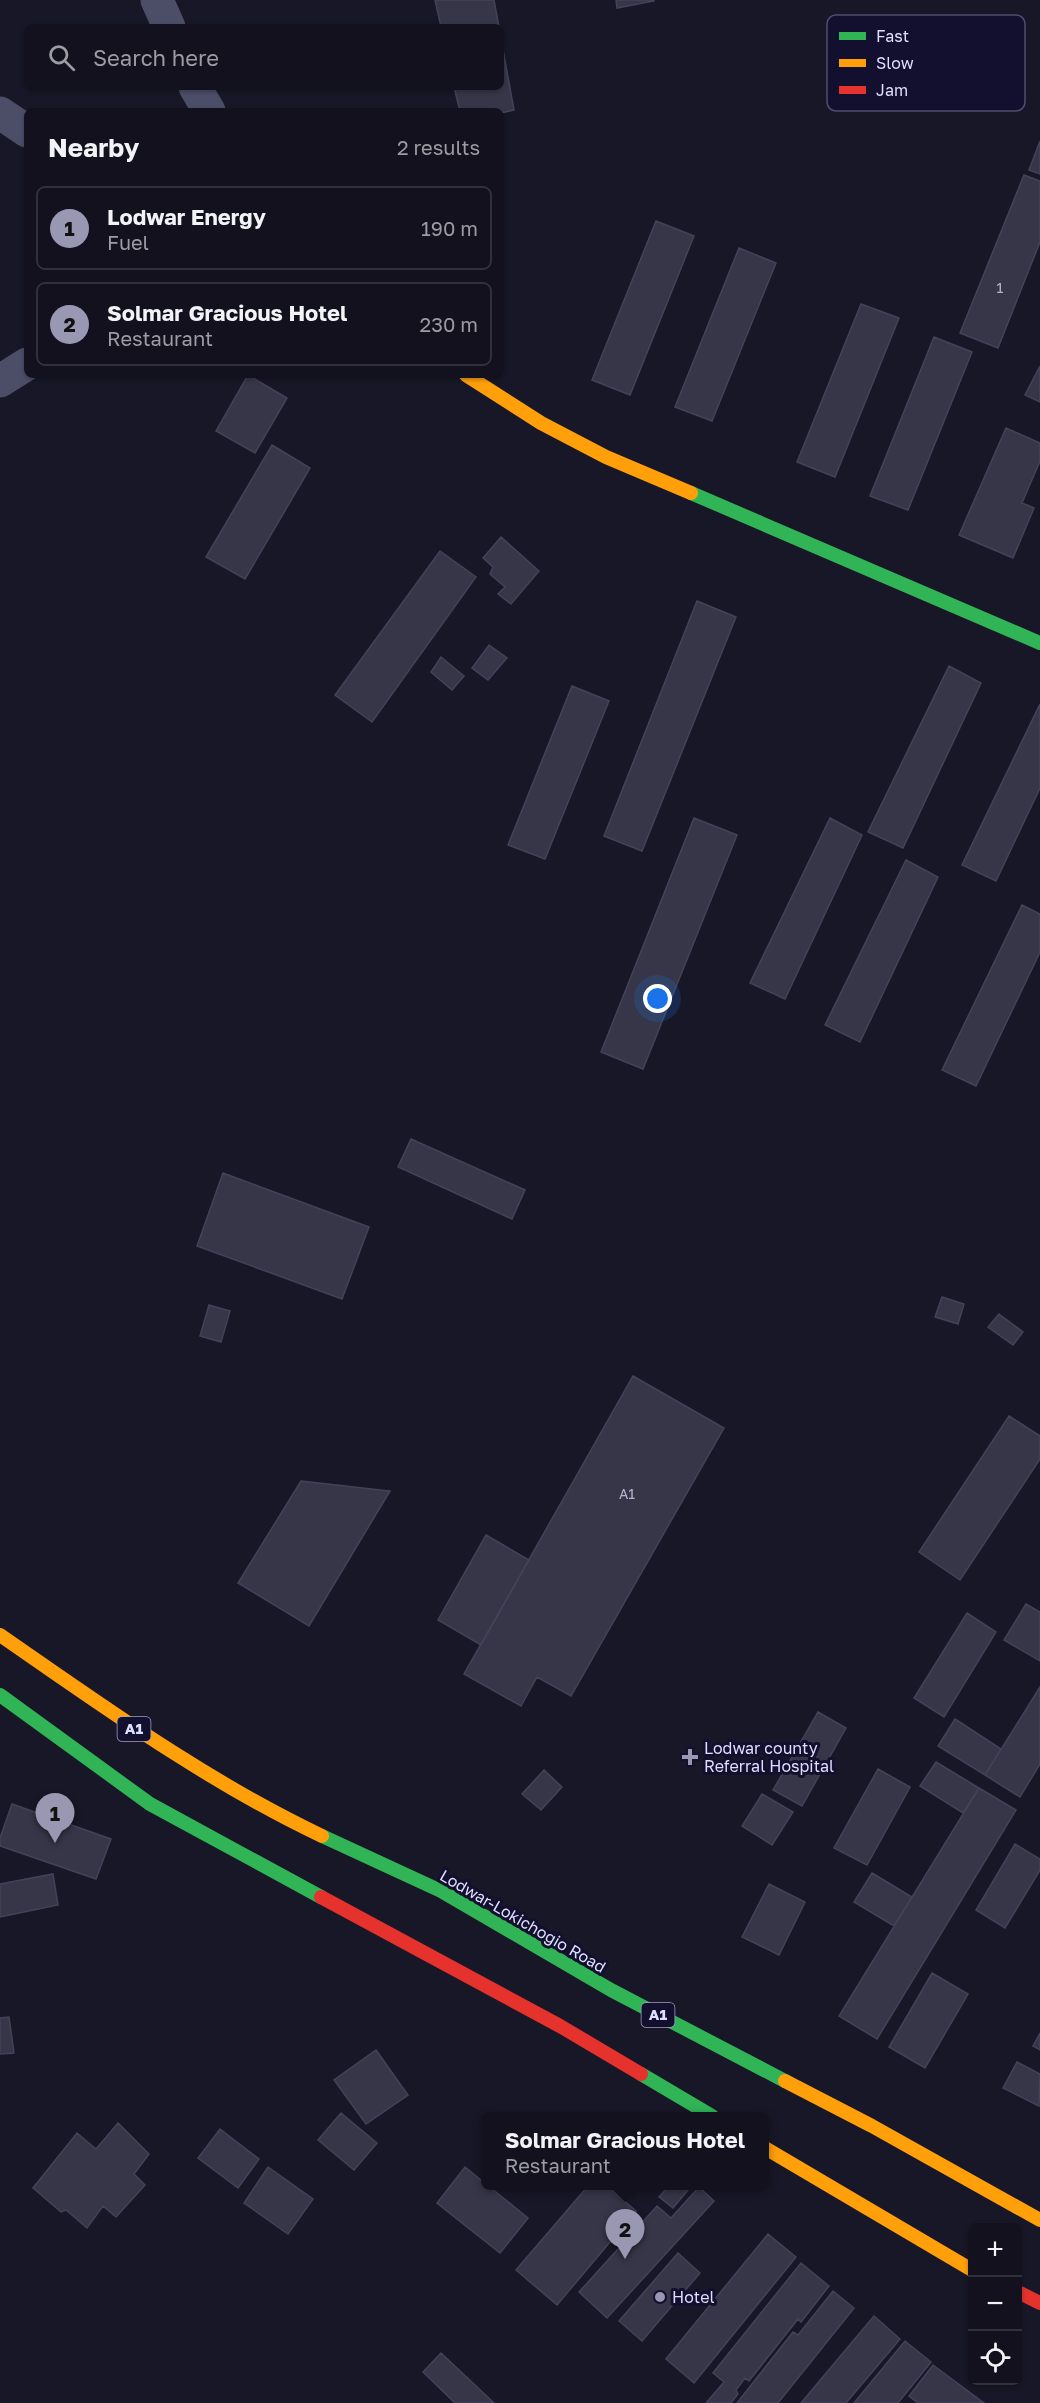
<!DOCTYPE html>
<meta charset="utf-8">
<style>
:root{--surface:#12111d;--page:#1b1a26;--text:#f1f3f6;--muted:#9c9da4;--line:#31313b;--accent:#9998b3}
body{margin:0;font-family:"Golos Text",sans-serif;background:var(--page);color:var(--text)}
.controls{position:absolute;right:18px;bottom:18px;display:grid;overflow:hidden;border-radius:9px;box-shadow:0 2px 4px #0004}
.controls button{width:54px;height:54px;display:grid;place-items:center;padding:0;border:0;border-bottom:2px solid var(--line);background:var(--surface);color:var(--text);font:30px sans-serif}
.you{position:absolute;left:658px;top:999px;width:21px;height:21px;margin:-15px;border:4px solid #fff;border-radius:50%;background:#1a73e8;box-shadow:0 0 0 9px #1a73e833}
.badge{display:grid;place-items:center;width:39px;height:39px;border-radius:50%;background:var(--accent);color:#111;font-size:20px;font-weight:700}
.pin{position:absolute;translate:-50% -50px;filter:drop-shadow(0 2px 3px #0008)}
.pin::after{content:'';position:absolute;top:32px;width:21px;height:18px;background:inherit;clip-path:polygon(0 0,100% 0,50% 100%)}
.popup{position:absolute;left:481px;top:2112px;width:288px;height:78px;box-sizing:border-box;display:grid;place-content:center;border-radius:9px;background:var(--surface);filter:drop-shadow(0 2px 4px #0005);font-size:20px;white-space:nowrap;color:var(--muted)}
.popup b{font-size:22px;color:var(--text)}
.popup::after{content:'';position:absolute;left:50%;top:100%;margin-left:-12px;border:12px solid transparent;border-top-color:var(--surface)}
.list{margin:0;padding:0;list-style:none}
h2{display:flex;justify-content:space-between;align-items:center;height:78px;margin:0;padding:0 24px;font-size:26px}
h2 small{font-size:20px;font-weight:400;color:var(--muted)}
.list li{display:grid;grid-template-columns:39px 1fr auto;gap:18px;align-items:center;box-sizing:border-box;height:84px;margin:0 12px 12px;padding:0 12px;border:2px solid var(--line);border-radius:9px}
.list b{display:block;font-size:22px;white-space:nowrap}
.list p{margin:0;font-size:20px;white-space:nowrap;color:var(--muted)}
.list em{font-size:20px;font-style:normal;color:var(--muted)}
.icon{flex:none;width:33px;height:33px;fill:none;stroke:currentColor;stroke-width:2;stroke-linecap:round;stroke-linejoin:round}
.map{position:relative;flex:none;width:1040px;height:2403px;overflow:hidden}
.search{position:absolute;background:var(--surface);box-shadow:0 2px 4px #0004;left:24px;top:24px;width:480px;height:66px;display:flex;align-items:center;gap:15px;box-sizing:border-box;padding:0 21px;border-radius:9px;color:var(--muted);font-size:22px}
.panel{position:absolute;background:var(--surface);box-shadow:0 2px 4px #0004;left:24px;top:108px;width:480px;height:270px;border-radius:9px}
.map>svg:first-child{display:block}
.building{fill:#373648;stroke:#44425a;stroke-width:1.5}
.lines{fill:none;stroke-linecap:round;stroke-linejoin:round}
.street{stroke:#4c4e68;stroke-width:33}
.fast{stroke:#30b455;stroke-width:14}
.slow{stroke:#ff9f0a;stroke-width:14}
.jam{stroke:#e5322d;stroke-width:14}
.poi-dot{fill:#9998b3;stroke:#12102e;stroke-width:2}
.labels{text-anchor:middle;stroke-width:6;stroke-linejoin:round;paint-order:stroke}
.number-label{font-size:14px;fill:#b4b4d1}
.shield{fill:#12102e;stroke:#a1a0c0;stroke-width:1.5}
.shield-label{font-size:15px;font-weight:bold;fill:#dedeff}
.poi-label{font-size:16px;fill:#dedeff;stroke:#12102e;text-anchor:start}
.street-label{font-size:16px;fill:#dedeff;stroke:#12102e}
.key{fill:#12102e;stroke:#4f4e6d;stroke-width:1.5}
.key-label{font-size:16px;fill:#dedeff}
</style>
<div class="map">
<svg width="1040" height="2403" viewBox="0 0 1040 2403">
<rect width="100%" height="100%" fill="#181727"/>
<path class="building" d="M435,0H494L499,27H441Z
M616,0H654V1L617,8Z
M501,39L514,110L501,113V111H460L454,87H501Z
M1040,141V174L1029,170Z
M1024,175L1040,181V242L998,348L960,333Z
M656,221L694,236L630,395L592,380Z
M739,248L776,263L712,421L675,407Z
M861,304L899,318L835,477L797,462Z
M934,337L972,352L908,510L870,496Z
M1040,366V402L1025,395Z
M248,375L287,398L255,453L216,431Z
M1006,428L1040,443V461L1022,503L1034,508L1013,558L959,535Z
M272,445L310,468L245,579L206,557Z
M501,537L539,571L511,604L498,594L505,587L490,574L493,567L483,558Z
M440,551L476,577L372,722L335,695Z
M697,601L736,617L642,851L604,836Z
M489,645L507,658L488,680L472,668Z
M441,657L464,676L452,690L431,672Z
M949,666L981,683L903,848L868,832Z
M572,686L609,701L545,859L508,845Z
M1040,704V788L996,881L962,865Z
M694,818L737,835L643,1069L601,1052Z
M830,818L862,835L785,999L750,983Z
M906,860L938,877L860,1042L825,1025Z
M1022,905L1040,914V952L976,1086L942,1070Z
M411,1139L525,1190L512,1219L398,1167Z
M223,1173L369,1227L342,1299L197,1246Z
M942,1297L964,1304L958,1324L935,1317Z
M209,1305L230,1311L221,1342L200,1336Z
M999,1314L1023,1332L1013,1345L988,1327Z
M633,1376L724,1428L571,1696L537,1677L521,1706L464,1674Z
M1009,1416L1040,1436V1459L960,1580L919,1552Z
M301,1481L390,1491L309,1626L238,1583Z
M486,1535L529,1560L481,1645L438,1620Z
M1026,1604L1040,1612V1661L1004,1640Z
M967,1613L996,1632L944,1717L914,1698Z
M1040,1687V1764L1020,1797L985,1775Z
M818,1712L846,1728L802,1806L773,1790Z
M955,1719L1001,1749L985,1775L938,1746Z
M936,1762L979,1788L963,1813L920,1786Z
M878,1769L910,1787L867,1865L834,1848Z
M544,1770L562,1787L541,1810L522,1794Z
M979,1788L1016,1810L877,2039L839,2016Z
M762,1794L793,1812L772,1845L742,1826Z
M12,1804L111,1839L96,1879L0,1846V1838Z
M1015,1844L1040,1859V1870L1005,1928L976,1910Z
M872,1873L912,1897L894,1926L854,1902Z
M53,1874L58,1905L0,1917V1884Z
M769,1884L805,1902L779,1955L742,1937Z
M932,1973L968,1994L925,2068L889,2047Z
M9,2017L14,2053L0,2054V2018Z
M1040,2033V2050L1033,2046Z
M376,2050L408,2095L366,2124L334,2080Z
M1017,2062L1040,2074L1039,2106L1003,2088Z
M341,2113L377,2143L354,2170L318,2140Z
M118,2123L149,2154L134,2174L145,2185L116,2217L103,2206L87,2228L66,2210L61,2212L33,2188L77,2133L96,2149Z
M220,2129L259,2159L238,2188L198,2158Z
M268,2167L313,2199L288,2234L244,2203Z
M465,2167L528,2218L500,2253L437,2203Z
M588,2186H607L636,2211L557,2305L516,2270Z
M669,2186H683L688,2190L673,2208L659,2197Z
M699,2187L714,2201L607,2318L579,2292L657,2206L671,2218Z
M768,2234L796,2257L694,2383L666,2359Z
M678,2253L700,2273L642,2341L619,2321Z
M801,2263L829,2286L801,2322L798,2319L749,2381L745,2378L736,2390L738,2394L731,2403H706L724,2382L713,2373Z
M833,2291L854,2308L778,2403H737L793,2332L798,2335Z
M874,2316L900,2339L846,2403H801Z
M905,2341L931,2362L898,2403H854Z
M441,2353L494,2403H455L423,2372Z
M933,2365L984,2403H918L909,2396Z"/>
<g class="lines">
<path class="street" d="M157,0L169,27
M195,87L209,111
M0,113L27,131
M0,381L27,364"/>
<path class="fast" d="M691,493L1040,643
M0,1695L150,1804L321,1897
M322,1836L441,1891L611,1990L785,2081
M641,2074L712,2116"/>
<path class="slow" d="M466,375L541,423L606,457L691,493
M0,1635C104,1707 208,1782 322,1836
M785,2081L872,2126L1040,2220
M765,2148L972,2270"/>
<path class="jam" d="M321,1897L560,2026L641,2074
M1018,2292L1040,2303"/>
</g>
<g class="poi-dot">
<path d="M687 1748h6v6h6v6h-6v6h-6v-6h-6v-6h6z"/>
<circle cx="660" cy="2297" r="6"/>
</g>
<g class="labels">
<g class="number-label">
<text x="1000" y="293">1</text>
<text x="627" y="1499">A1</text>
</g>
<g class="shield">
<rect x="117.5" y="1717" width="33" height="24" rx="4.5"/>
<rect x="641.5" y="2003" width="33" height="24" rx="4.5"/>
</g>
<g class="shield-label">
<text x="134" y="1734">A1</text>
<text x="658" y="2020">A1</text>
</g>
<g class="poi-label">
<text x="704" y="1754">Lodwar county<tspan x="704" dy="18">Referral Hospital</tspan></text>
<text x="672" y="2303">Hotel</text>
</g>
<g class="street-label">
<text transform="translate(523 1921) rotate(30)" y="6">Lodwar-Lokichogio Road</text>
</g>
</g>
<rect x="827" y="15" width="198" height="96" rx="9" class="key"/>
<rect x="839" y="32" width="27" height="8" fill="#30b455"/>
<rect x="839" y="59" width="27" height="8" fill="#ff9f0a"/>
<rect x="839" y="86" width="27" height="8" fill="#e5322d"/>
<g class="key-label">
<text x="876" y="42">Fast</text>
<text x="876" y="69">Slow</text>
<text x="876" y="96">Jam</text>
</g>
</svg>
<div class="controls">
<button>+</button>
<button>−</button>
<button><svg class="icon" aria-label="locate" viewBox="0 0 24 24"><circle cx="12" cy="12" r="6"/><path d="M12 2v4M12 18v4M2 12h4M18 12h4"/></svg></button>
</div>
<div class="you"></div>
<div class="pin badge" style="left:55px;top:1843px">1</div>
<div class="pin badge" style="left:625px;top:2259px">2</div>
<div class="popup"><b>Solmar Gracious Hotel</b>Restaurant</div>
<div class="search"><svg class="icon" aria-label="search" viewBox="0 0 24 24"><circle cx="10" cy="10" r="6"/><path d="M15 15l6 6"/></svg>Search here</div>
<section class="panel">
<h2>Nearby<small>2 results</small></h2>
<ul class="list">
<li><span class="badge">1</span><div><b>Lodwar Energy</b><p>Fuel</p></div><em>190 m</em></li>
<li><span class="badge">2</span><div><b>Solmar Gracious Hotel</b><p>Restaurant</p></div><em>230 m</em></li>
</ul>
</section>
</div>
